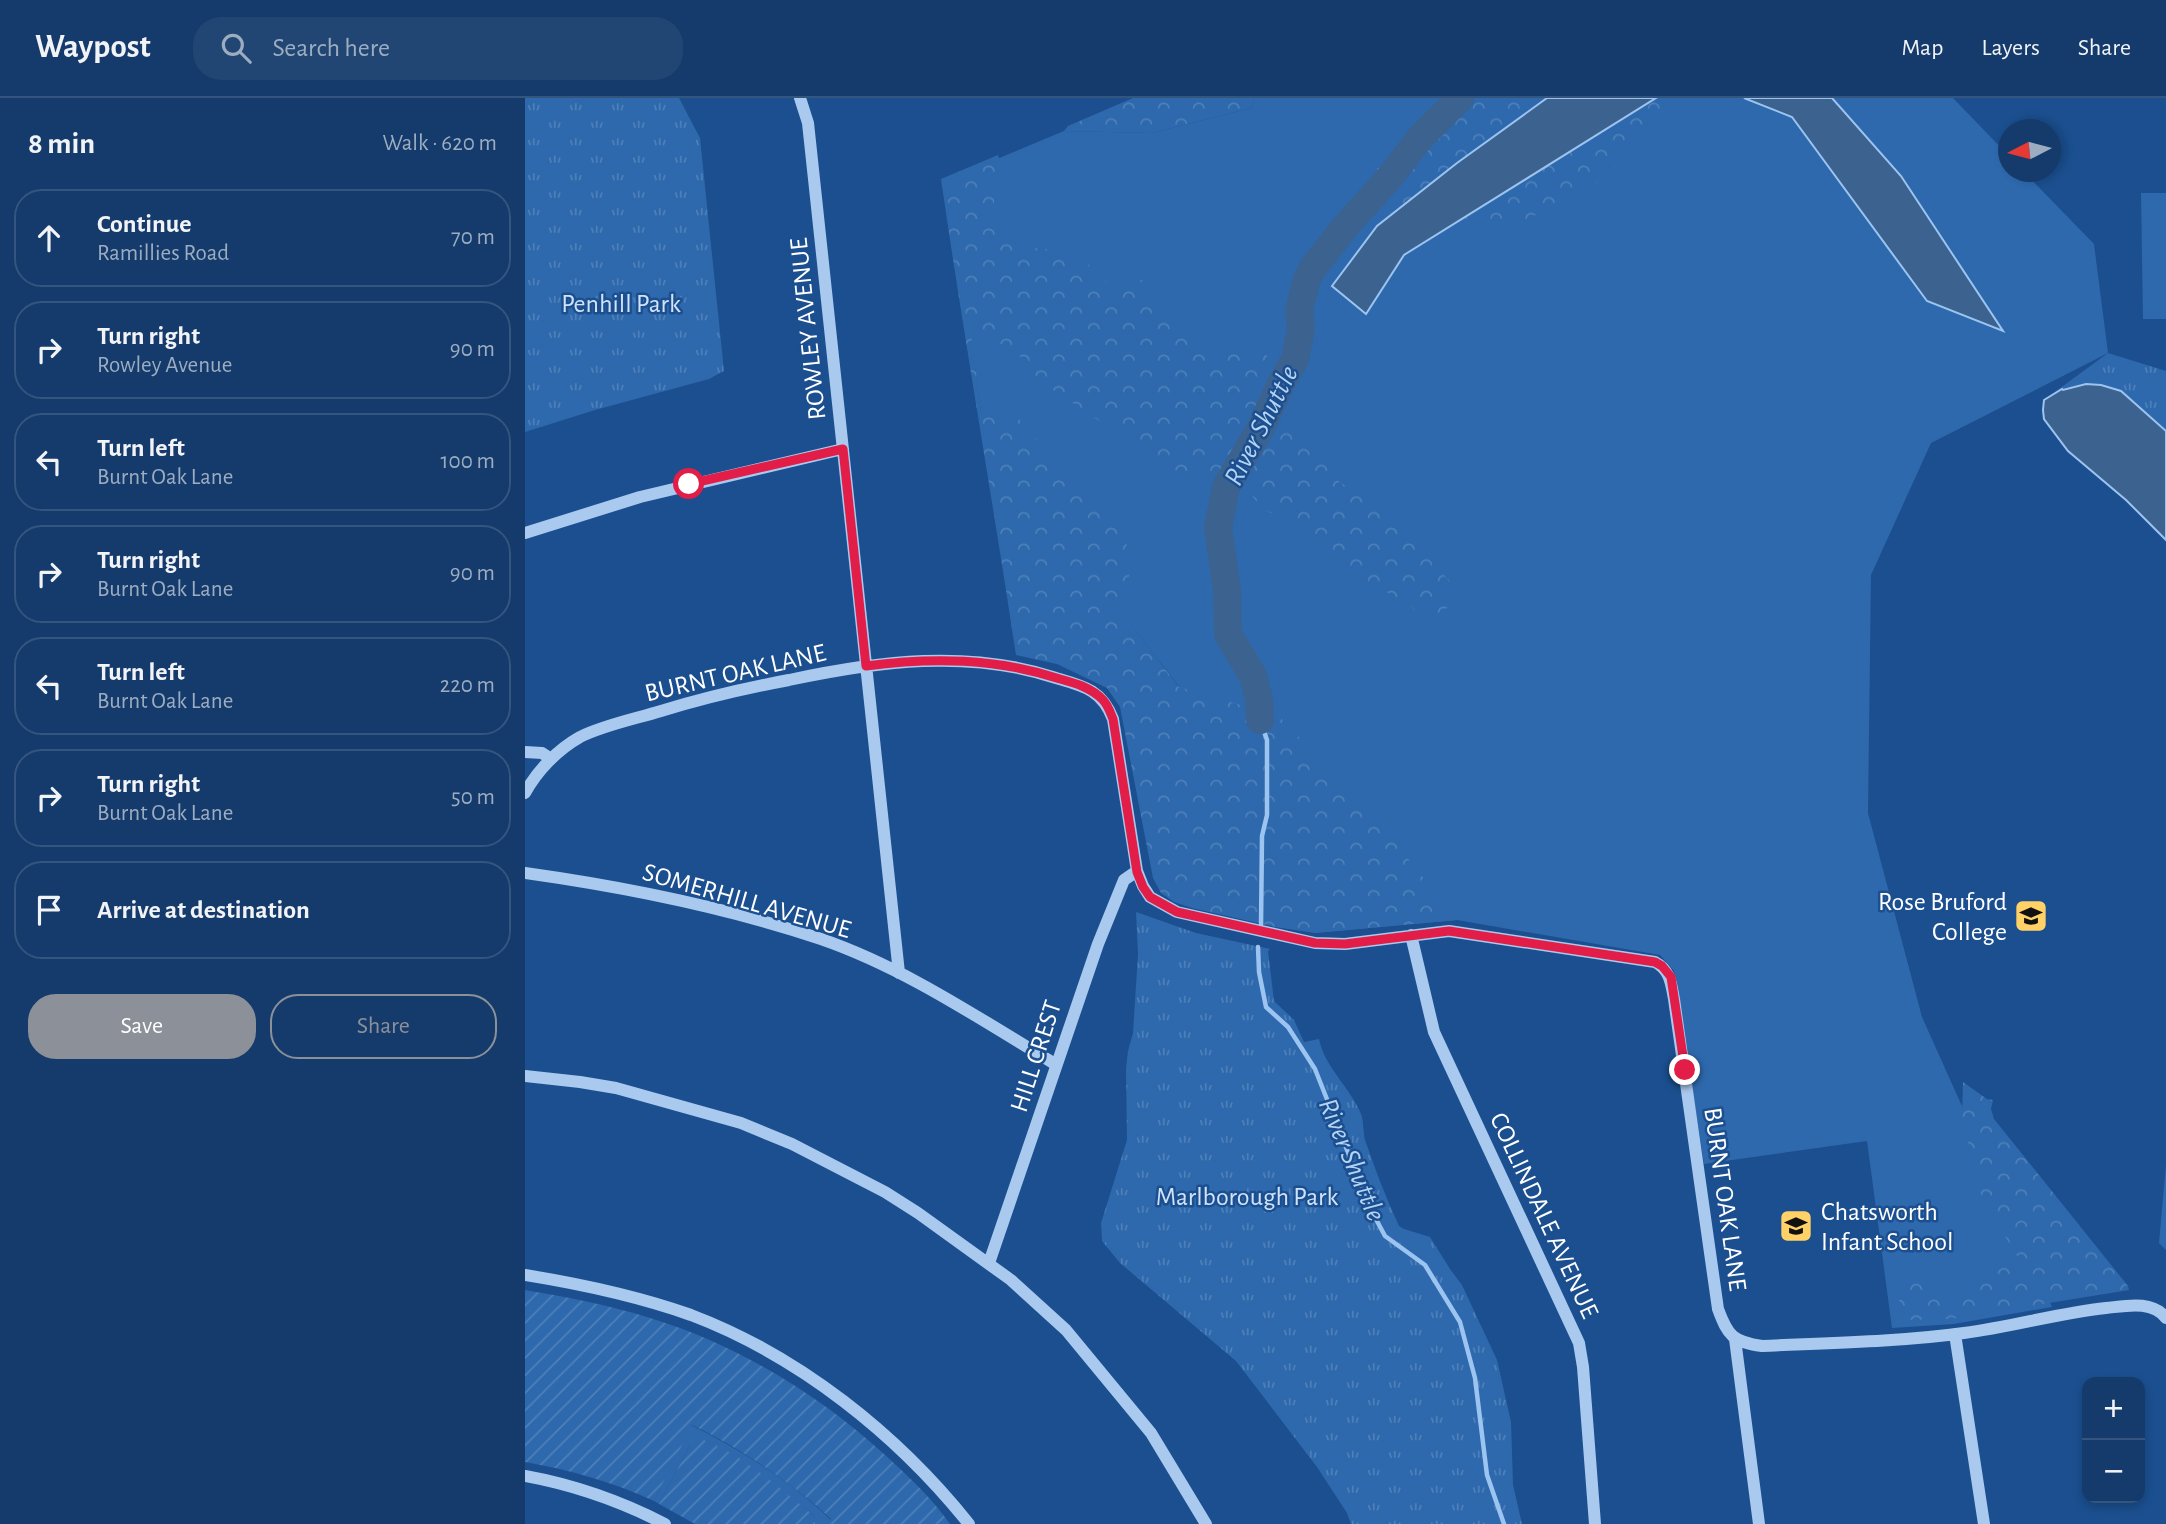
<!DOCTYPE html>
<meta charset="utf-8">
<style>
:root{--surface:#143b6b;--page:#214673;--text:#f1f3f6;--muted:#9dadc1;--line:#33557e;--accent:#8c9099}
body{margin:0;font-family:"Alegreya Sans",sans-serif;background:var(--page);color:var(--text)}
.controls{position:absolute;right:21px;bottom:21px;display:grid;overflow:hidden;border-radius:14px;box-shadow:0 4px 10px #0003}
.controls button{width:63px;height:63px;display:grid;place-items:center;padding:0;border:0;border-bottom:2px solid var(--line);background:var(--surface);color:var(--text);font:35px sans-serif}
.compass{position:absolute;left:1473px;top:21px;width:63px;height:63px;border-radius:50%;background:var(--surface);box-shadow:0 4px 10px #0003;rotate:264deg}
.stop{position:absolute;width:21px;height:21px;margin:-16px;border:5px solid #e11d48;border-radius:50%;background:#fff}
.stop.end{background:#e11d48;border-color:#fff;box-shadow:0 2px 7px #0008}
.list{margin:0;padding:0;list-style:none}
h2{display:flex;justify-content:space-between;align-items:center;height:91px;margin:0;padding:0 28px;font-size:30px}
h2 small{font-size:23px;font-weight:400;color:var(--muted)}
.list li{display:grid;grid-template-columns:46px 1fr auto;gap:21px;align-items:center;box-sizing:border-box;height:98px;margin:0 14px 14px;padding:0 14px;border:2px solid var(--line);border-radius:28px}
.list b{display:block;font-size:26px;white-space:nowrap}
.list p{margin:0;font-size:23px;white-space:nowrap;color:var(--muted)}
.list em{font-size:23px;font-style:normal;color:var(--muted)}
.actions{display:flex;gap:14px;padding:21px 28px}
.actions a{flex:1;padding:16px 0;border:2px solid var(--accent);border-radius:28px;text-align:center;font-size:24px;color:var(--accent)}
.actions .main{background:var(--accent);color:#fff}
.icon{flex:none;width:38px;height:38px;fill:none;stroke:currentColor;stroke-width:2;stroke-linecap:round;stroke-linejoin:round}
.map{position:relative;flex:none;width:1641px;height:1426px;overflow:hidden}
header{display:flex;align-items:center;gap:42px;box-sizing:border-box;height:98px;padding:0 35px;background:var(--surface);border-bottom:2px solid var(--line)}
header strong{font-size:33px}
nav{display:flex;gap:38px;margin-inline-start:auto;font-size:24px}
.search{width:490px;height:63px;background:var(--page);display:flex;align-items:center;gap:18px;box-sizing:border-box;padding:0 24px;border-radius:28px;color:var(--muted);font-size:26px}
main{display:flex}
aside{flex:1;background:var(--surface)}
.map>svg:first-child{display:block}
.grass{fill:#2e69ad}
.forest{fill:url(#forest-crowns)}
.park{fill:url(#park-tufts)}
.garden{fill:url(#garden-furrows)}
.water{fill:#3c6290;stroke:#9cc4f0;stroke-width:2}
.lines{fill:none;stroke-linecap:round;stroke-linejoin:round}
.stream{stroke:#9cc4f0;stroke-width:4.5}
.river{stroke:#3c6290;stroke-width:28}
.minor{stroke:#a9c9ee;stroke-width:12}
.route{stroke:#e11d48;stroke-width:9}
.labels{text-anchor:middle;stroke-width:5;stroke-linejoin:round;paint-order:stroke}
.park-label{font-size:26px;fill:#cfe3fa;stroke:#1b4f8f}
.street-label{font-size:26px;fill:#fff;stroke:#1b4f8f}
.poi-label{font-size:26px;fill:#fff;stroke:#1b4f8f;text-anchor:end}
.water-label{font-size:28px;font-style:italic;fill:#b5d3f5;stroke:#1b4f8f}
</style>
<header>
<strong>Waypost</strong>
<div class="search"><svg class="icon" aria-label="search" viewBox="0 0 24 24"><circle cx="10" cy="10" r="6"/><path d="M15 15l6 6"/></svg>Search here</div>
<nav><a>Map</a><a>Layers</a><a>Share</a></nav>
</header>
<main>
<aside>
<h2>8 min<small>Walk · 620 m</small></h2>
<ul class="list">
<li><svg class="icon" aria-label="ahead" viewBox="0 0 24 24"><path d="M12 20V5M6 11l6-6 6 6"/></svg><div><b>Continue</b><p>Ramillies Road</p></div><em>70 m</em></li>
<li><svg class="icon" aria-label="right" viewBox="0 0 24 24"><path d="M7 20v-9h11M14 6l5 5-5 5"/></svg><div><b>Turn right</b><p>Rowley Avenue</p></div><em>90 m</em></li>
<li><svg class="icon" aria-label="left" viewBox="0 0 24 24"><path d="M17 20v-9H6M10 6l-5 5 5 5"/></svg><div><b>Turn left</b><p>Burnt Oak Lane</p></div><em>100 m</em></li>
<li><svg class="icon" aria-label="right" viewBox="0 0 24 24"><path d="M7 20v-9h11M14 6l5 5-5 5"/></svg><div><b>Turn right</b><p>Burnt Oak Lane</p></div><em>90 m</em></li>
<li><svg class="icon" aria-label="left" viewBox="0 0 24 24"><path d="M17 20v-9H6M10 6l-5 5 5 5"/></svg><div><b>Turn left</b><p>Burnt Oak Lane</p></div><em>220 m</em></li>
<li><svg class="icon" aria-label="right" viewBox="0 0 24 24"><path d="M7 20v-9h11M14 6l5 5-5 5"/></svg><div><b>Turn right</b><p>Burnt Oak Lane</p></div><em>50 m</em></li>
<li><svg class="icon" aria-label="arrive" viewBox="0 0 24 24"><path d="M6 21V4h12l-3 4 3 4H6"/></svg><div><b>Arrive at destination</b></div></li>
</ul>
<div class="actions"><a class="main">Save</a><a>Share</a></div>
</aside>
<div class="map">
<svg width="1641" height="1426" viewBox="0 0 1641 1426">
<defs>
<pattern id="forest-crowns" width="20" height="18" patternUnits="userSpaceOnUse" patternTransform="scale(1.75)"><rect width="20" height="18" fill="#2e69ad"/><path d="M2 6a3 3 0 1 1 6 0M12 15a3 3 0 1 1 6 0" fill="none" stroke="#4d80b9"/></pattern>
<pattern id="park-tufts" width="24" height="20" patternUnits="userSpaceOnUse" patternTransform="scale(1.75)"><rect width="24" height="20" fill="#2e69ad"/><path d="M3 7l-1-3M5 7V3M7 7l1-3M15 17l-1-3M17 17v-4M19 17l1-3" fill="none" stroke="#4d80b9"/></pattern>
<pattern id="garden-furrows" width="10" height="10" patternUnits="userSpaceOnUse" patternTransform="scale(1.75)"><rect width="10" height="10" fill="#2e69ad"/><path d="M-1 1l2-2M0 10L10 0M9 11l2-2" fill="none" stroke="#4d80b9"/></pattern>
</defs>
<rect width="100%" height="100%" fill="#1b4f8f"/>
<path class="grass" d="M730,0H1428L1483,57L1484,74H1499L1569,146L1583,255L1406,345L1346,477L1343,715L1397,919L1527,1209L1429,1226L1367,1230L1342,1043L1179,1066L1149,873L1135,857L932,822L790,835L722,675L484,372L456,314L426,93L443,73L539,33L627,35L726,10Z
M1616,95H1641V221H1618Z
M1641,1066V1152L1634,1145Z
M166,1327C216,1352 266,1383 306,1422L302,1426H290V1420L287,1416L226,1369L180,1342L165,1347L134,1406L129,1403Z"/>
<path class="forest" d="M608,0H730L726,10L627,35L539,33L543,28Z
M915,0H1141L1114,47L1060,96L992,125L948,128L860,114L842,82Z
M473,57L475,63L468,111L498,149L550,154L587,189L621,181L651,236L697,252L739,254L752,271V299L770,325L796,349L805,377L866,420L933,492L919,514L896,518L884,507L820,470L759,419L740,413L719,389L693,376L647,372L515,283L493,256L445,228L456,314L493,320L528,361L567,392L601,438L605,487L601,496L589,505L654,589L754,618L855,725L932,822L790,835L750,829L667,810L649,804L636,795L628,780L595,609L582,590L532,566L491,557C467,398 439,240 416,81Z
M1438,984L1462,1001L1468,1002L1466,1011L1469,1021L1603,1188L1604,1192L1426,1221L1377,1222L1372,1187L1405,1181L1411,1184L1418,1195L1437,1196L1468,1171L1497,1166L1457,1101L1437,1020Z"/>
<path class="park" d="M0,0H154L175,40L199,273L184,281L70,312L0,334Z
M1583,255L1641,273V405L1519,302Z
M611,814L671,835L745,851L743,853L749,903L769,922L779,944L794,941C800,970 825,989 836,1016C839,1024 838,1034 840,1042C850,1071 861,1100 874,1128L879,1131L905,1139L925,1171L937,1187L972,1262L986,1324L988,1387L997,1426H826L822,1415L792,1369L711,1263L595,1165L577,1143L576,1125L602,1042L601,971L603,953L608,935L613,856Z"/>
<path class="garden" d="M0,1192C42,1199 84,1207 125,1220C211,1246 293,1296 359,1356C383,1378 407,1400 425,1426H302L306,1421C269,1386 213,1349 167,1327L129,1403C88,1384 45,1372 0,1364Z
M174,1340C216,1355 253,1389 287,1416L290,1420V1426H170L134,1406L165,1347L168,1343Z"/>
<path class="water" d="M1022,0H1131L879,157L841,216L807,188L852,128L932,65Z
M1219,0H1307L1376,78L1478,233L1402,203L1267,19Z
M1561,286L1576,287L1596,293L1641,333V442L1601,402L1543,353L1519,321L1518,312L1519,302L1537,291L1538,292Z"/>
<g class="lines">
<path class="stream" d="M735,622L742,642V717L737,738L736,828
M733,849L734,874L741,909L763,929L790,971L845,1110L860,1138L900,1167L935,1224L950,1280L962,1377L979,1426"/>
<path class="river" d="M735,622L734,601L728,578L703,536L702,492L693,430L701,389L734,333L756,286L770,261L776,230L774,213L781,184L787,171L820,129L864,80L896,39L935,0"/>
<path class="minor" d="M275,0L283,25L374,875
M0,435L115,399L318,351
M0,654L17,655L26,661
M0,695C12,673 32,652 55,639C79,627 110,621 136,613C178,600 221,590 264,582C353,563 443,551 531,580C559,588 577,592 588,621L612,773L618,788L625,799L652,814L790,845L820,846L924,833L1130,864C1145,872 1146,885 1149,901L1193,1211C1203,1238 1208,1244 1237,1248C1304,1245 1373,1244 1439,1235C1487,1229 1533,1215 1581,1210C1601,1208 1627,1202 1641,1220
M0,775C100,789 200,809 296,841C380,870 455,921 530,966
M886,837L909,934L1054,1245L1058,1269L1070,1426
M0,978L55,984L91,990L216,1025L267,1046L360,1094L393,1115L486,1182L541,1232L626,1335L681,1426
M464,1165L573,846L599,782L612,773
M0,1177C56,1186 112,1198 166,1217C274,1258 372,1336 444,1426
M1430,1236L1459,1426
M1210,1241L1234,1426
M0,1378C50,1387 95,1403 140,1426"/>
</g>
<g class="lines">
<path class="route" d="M164,386L318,351L341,568C407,559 471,560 535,581C550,585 567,590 578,602C583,607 585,614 588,621L612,774L618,789L625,799L652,814L790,845L820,846L924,833L1130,864L1137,868L1146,879L1160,972"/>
</g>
<defs>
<symbol id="university-square" viewBox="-11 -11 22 22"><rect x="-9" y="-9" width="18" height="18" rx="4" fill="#ffd166" stroke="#1b4f8f"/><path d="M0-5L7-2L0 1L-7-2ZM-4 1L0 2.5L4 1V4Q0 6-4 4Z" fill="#111"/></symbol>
<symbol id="school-square" viewBox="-11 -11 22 22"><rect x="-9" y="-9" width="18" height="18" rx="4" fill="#ffd166" stroke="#1b4f8f"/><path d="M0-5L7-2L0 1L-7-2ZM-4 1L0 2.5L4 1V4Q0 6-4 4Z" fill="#111"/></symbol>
</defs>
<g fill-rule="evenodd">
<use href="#university-square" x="1487" y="799" width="38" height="38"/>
<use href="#school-square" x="1252" y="1109" width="38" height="38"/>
</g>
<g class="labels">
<g class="park-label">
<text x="96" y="214">Penhill Park</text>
<text x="722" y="1107">Marlborough Park</text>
</g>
<g class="street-label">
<text transform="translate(282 231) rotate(-96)" y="9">ROWLEY AVENUE</text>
<text transform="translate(210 574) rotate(-13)" y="9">BURNT OAK LANE</text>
<text transform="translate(222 802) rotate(16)" y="9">SOMERHILL AVENUE</text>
<text transform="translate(510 958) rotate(-72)" y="9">HILL CREST</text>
<text transform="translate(1201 1101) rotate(82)" y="9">BURNT OAK LANE</text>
<text transform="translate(1020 1117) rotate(65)" y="9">COLLINDALE AVENUE</text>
</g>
<g class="poi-label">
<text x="1482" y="812">Rose Bruford<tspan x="1482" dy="30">College</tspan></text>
<text x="1296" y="1122" text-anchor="start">Chatsworth<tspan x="1296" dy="30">Infant School</tspan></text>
</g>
<g class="water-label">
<text transform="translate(735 327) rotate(-63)" y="10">River Shuttle</text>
<text transform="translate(828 1061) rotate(67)" y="10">River Shuttle</text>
</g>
</g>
</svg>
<div class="controls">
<button>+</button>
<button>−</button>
</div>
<svg class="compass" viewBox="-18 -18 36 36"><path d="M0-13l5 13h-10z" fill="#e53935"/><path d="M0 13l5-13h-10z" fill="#9dadc1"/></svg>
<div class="stop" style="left:164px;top:386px"></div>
<div class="stop end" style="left:1160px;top:972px"></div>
</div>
</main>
